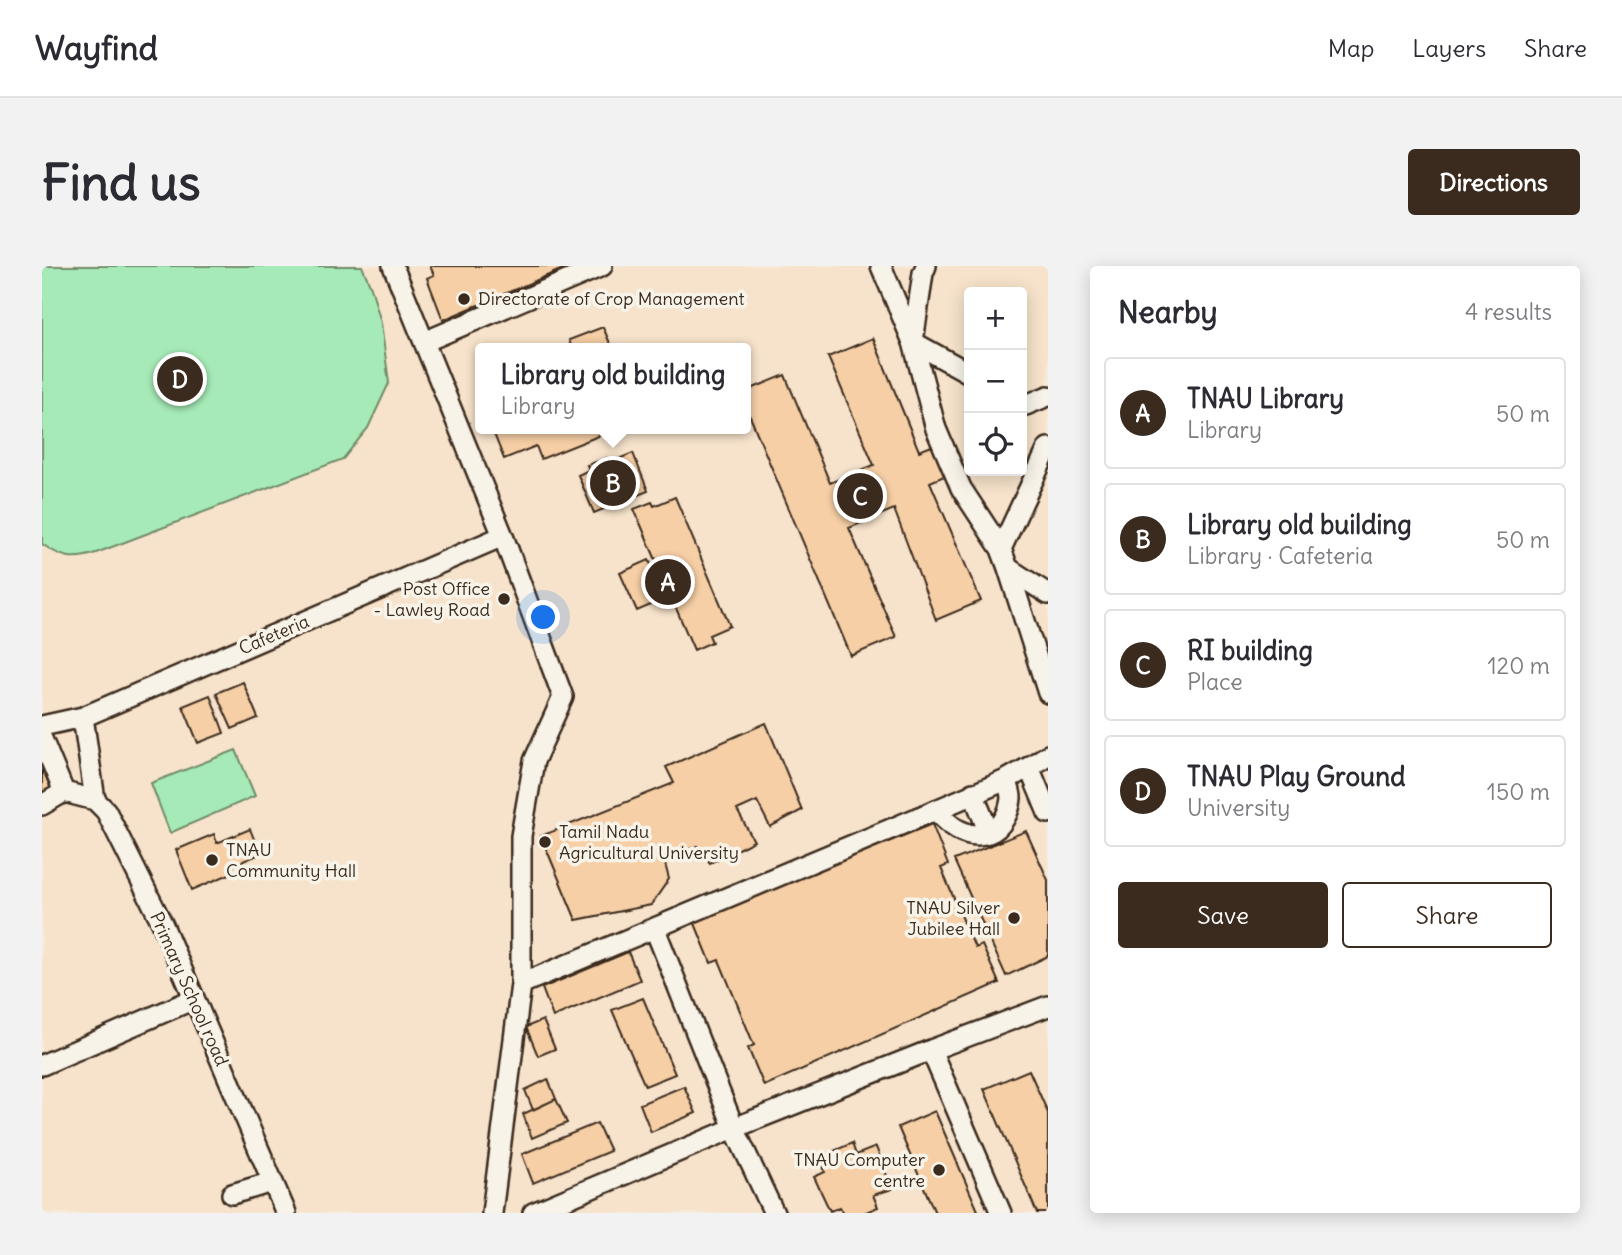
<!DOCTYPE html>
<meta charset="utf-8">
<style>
:root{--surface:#fff;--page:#f2f2f3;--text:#2b2b33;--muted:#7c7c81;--line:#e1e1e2;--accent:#3b2a1e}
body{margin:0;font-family:Delius,sans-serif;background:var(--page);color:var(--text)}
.controls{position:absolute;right:21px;top:21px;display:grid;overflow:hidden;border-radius:7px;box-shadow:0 4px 18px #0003}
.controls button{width:63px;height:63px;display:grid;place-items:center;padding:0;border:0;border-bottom:2px solid var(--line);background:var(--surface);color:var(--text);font:35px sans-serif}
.you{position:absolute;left:502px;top:352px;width:24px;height:24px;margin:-18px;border:5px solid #fff;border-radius:50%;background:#1a73e8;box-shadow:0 0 0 10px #1a73e833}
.badge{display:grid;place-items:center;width:46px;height:46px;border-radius:50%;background:var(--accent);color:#fff;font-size:23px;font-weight:700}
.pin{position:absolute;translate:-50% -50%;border:4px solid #fff;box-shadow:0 2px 7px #0006}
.popup{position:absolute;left:433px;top:77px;width:276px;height:91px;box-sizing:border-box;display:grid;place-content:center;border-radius:7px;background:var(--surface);filter:drop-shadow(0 2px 5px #0005);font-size:23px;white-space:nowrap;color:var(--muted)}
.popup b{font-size:26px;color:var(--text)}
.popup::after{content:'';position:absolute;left:50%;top:100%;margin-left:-14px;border:14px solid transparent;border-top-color:var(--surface)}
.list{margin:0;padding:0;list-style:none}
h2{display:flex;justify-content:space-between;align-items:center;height:91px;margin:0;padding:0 28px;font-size:30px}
h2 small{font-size:23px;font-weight:400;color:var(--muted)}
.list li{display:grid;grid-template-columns:46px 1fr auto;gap:21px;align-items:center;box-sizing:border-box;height:112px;margin:0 14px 14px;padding:0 14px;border:2px solid var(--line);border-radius:7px}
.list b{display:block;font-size:26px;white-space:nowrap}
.list p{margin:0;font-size:23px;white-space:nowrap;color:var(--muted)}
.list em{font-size:23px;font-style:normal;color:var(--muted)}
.actions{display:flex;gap:14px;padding:21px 28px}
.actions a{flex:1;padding:16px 0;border:2px solid var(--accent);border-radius:7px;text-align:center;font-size:24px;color:var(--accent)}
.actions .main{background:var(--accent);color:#fff}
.icon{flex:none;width:38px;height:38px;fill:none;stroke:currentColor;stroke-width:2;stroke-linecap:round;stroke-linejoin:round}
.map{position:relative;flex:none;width:1006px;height:947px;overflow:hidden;border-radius:7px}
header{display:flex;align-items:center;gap:42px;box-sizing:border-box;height:98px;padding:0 35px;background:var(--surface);border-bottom:2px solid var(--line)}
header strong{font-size:33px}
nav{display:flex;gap:38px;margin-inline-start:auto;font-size:24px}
.intro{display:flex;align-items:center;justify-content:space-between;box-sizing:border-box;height:168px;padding:0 42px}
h1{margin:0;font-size:49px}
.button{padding:18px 32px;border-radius:7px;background:var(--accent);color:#fff;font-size:24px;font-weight:700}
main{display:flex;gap:42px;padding:0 42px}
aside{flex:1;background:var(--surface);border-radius:7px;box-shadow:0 4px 18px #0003}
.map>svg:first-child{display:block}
.built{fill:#f7e3cb;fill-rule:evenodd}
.park{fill:#a6ebb7;stroke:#708a6a;stroke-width:2}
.building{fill:#f6cfa6;stroke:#3b2a1e;stroke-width:2}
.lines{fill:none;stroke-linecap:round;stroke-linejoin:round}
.street-casing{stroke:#3b2a1e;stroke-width:24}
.street{stroke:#f7f3e8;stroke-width:19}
.poi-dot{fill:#3b2a1e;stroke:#f7f3e8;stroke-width:2.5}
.labels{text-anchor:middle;stroke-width:7;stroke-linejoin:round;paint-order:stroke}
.poi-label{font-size:18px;fill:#3b2a1e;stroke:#f7f3e8;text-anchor:start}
.street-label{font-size:18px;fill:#3b2a1e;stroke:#f7f3e8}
</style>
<header>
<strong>Wayfind</strong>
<nav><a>Map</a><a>Layers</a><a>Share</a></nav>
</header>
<div class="intro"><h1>Find us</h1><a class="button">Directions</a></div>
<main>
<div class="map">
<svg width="1006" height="947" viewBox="0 0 1006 947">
<rect width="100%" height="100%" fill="#f7ecdb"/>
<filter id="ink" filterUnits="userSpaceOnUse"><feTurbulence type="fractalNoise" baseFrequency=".0143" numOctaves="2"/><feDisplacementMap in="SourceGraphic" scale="14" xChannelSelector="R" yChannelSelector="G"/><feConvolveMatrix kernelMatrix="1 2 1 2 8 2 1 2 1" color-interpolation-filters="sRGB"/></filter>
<g filter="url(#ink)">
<path class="built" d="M0,0H1006V947H0ZM927,26H980V205H927ZM438,82H704V163H438Z"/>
<path class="park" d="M0,0H320L329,21L339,57L347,117L326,162L301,193L54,287C31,295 20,292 0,278Z
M194,484L213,530L128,567L109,517Z"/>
<path class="building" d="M388,0H528L401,54L385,12L392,9Z
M561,61L570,82H530L527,74Z
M831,72L877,185L895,178L907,208L888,216L939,335L894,354L852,243L807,262L854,371L809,390L704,141V125L743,109L788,217L832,199L786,91Z
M450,163H574L499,193L494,180L462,193Z
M591,187L606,225L552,247L536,209L547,204L545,199L565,192L567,197Z
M633,231L688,360L667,369L670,376L652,384L627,326L623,327L625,332L595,345L578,307L607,294L611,303L617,301L592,243L610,236L612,240Z
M201,416L216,452L190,463L174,427Z
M168,429L182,467L156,477L141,440Z
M724,457L760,544L728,561L715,535L695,544L712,575L668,597L655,580L622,594L627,613L609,639L534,654L499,570L632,517L624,501Z
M0,493L12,521L0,527Z
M890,558L906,599L899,602L933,682L940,679L957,717L722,820L706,782L712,779L677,694L669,697L652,655Z
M208,563L218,588L187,601L190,607L150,624L134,584L172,568L175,577Z
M984,565L1006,614V690L964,710L912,594Z
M586,686L598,714L511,751L500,722Z
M601,732L633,808L603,820L570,744Z
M501,754L513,783L496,790L484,761Z
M987,804L1006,847V947H995L942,823Z
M506,813L514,833L491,844L483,824Z
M642,820L654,847L609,866L598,838Z
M514,833L525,857L490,872L481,848Z
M893,845L937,947H893L856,861Z
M555,857L568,885L491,917L480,888Z
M810,877L814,889L834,881L850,923L831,929L836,941L822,947H801L798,941L788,945L772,911L783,906L778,891Z"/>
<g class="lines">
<defs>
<path id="street" d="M351,0L461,270L521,431L492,495L479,570V718L450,947
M839,0L871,76L894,163L919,222L959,283
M884,0L881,7L871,76L927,107
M382,76L560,0
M980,137L984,139L1006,130
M1006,182L959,283L966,302L1006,328
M966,302L1006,427
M41,451L53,534
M0,460L41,451L461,270
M0,473L22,526L0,539
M987,501L1006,489
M22,526L53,534L64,545L120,657L244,947
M894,544C908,561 925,574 947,567L931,527
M947,567C960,562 968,545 969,532C969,525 966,519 964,514
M613,663L692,862L732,947
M479,718L894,544L964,514L987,501L1006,547
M0,799L152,733
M190,928L230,916
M491,947L692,862L889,784
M959,947L889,784L1006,740"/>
</defs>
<use href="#street" class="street-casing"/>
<use href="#street" class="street"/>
</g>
</g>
<g class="poi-dot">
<circle cx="422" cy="33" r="7"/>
<circle cx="462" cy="333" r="7"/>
<circle cx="503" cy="576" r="7"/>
<circle cx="170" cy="594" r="7"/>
<circle cx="972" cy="652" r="7"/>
<circle cx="897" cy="904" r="7"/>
</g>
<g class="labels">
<g class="poi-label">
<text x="436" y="39">Directorate of Crop Management</text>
<text x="448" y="329" text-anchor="end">Post Office<tspan x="448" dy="21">- Lawley Road</tspan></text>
<text x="517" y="572">Tamil Nadu<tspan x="517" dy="21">Agricultural University</tspan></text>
<text x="184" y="590">TNAU<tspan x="184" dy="21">Community Hall</tspan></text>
<text x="958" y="648" text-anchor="end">TNAU Silver<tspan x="958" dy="21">Jubilee Hall</tspan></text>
<text x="883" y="900" text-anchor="end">TNAU Computer<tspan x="883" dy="21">centre</tspan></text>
</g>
<g class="street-label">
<text transform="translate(232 369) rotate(-23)" y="6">Cafeteria</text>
<text transform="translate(147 723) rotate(66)" y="6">Primary School road</text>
</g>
</g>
</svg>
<div class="controls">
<button>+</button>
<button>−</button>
<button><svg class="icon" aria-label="locate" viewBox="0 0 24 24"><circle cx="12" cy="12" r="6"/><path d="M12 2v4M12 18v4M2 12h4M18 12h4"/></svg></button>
</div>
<div class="you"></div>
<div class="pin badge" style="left:626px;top:316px">A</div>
<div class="pin badge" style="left:571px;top:217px">B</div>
<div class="popup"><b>Library old building</b>Library</div>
<div class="pin badge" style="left:818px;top:230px">C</div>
<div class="pin badge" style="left:138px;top:113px">D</div>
</div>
<aside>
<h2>Nearby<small>4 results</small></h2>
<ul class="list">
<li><span class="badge">A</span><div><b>TNAU Library</b><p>Library</p></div><em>50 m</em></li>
<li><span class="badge">B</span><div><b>Library old building</b><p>Library · Cafeteria</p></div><em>50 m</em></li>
<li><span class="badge">C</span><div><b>RI building</b><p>Place</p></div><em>120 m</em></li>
<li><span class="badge">D</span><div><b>TNAU Play Ground</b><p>University</p></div><em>150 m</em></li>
</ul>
<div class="actions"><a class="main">Save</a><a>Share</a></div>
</aside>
</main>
